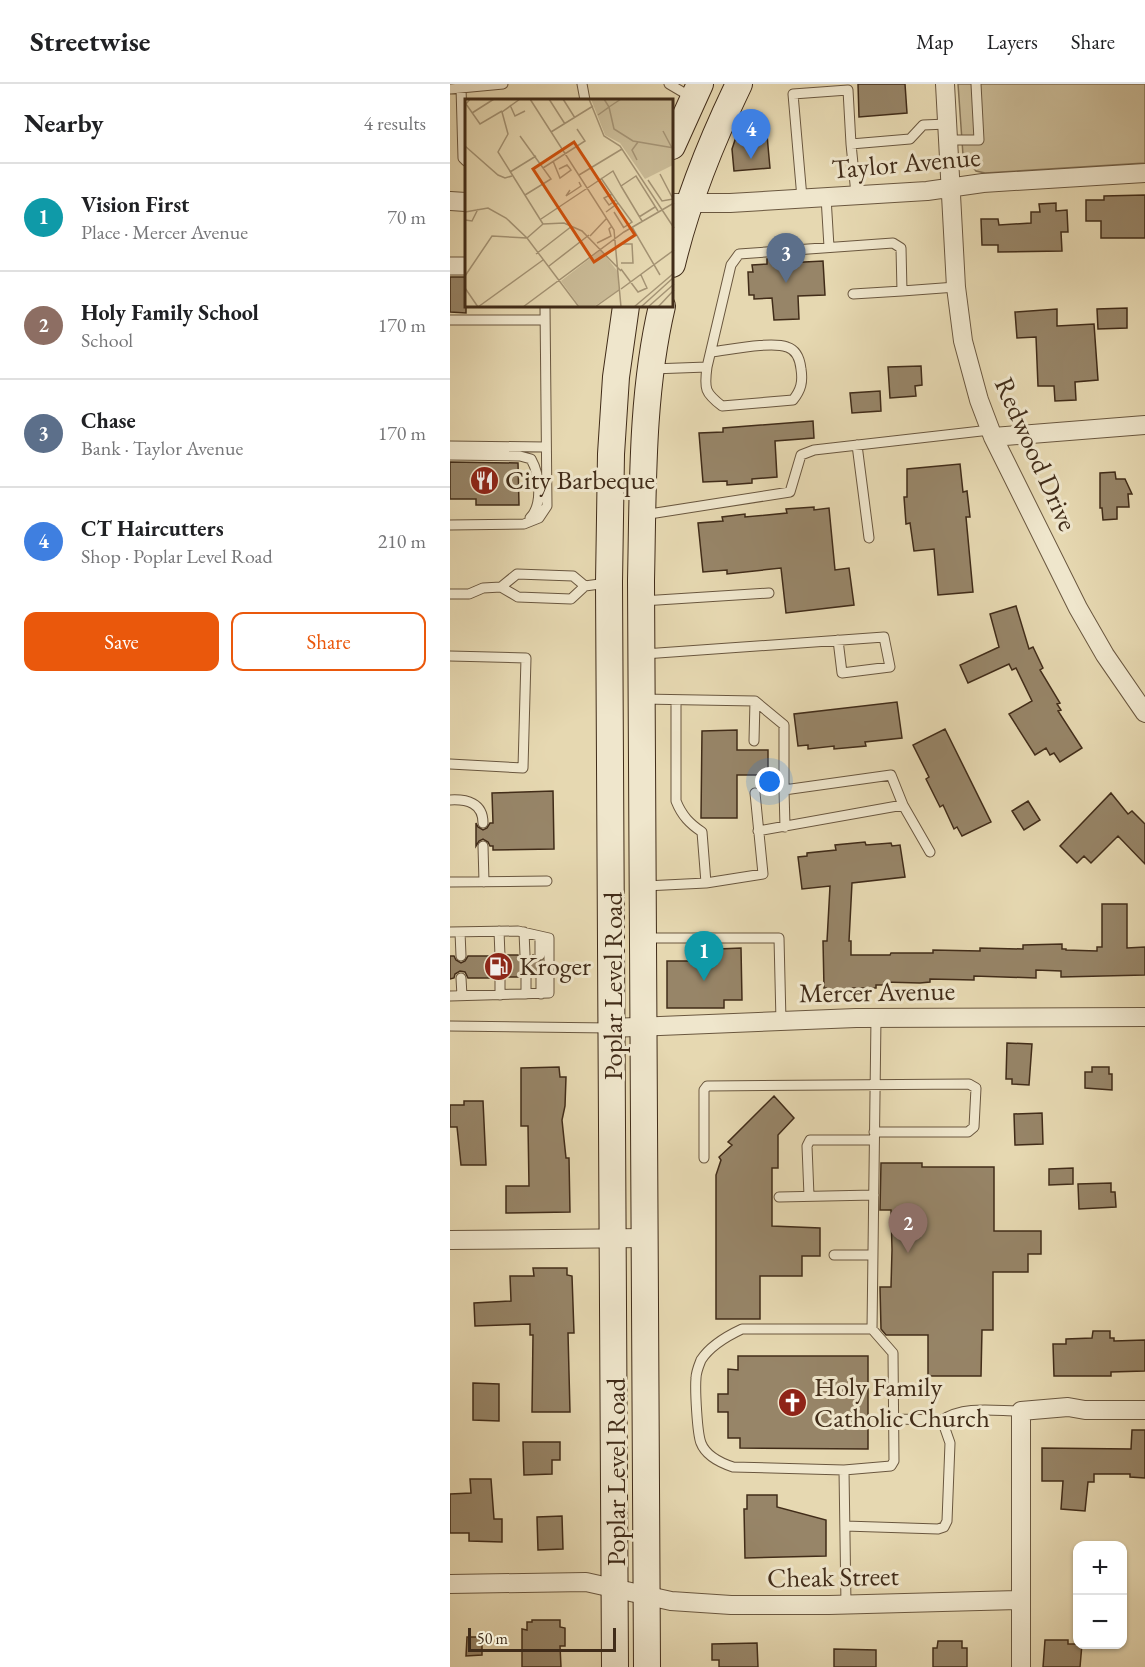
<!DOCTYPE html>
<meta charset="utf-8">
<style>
:root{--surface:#fff;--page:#f6f6f6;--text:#202124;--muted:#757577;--line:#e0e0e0;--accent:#ea580c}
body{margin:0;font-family:"EB Garamond",serif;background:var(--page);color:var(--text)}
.controls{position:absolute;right:18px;bottom:18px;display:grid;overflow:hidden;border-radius:12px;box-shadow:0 2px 4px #0004}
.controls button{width:54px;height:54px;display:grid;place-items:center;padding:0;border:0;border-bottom:2px solid var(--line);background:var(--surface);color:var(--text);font:30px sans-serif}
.scale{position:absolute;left:18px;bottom:15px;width:148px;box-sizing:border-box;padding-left:6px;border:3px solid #412c19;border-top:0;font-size:16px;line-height:21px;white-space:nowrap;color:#412c19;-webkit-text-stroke:4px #efe6cc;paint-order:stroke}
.you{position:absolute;left:320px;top:698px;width:21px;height:21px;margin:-15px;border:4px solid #fff;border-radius:50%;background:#1a73e8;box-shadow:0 0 0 9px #1a73e833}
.badge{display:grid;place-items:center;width:39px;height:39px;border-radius:50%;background:var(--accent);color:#fff;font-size:20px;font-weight:700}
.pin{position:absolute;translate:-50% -50px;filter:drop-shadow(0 2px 3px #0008)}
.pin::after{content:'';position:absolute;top:32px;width:21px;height:18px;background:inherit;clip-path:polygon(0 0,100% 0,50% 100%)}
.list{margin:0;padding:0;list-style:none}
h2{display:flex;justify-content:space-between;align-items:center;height:78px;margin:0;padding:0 24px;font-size:26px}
h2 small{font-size:20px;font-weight:400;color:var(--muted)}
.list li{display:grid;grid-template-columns:39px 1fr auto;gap:18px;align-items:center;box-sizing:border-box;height:108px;padding:0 24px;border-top:2px solid var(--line)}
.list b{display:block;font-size:22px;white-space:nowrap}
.list p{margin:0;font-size:20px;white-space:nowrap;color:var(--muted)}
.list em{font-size:20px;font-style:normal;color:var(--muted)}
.actions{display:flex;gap:12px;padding:18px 24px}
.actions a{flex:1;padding:14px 0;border:2px solid var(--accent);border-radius:12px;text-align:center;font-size:21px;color:var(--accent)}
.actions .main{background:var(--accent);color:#fff}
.map{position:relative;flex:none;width:695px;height:1583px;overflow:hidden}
header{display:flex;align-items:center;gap:36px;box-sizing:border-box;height:84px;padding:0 30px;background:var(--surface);border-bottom:2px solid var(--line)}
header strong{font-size:28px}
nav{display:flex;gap:33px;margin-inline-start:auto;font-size:21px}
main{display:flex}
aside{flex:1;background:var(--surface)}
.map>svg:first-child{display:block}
.green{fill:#cabb97;stroke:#867458;stroke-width:1.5}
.building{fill:#978568;stroke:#412c19;stroke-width:1.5}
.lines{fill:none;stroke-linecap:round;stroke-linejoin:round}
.lane-casing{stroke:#6a573f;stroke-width:11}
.street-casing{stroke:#6a573f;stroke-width:20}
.secondary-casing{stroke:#412c19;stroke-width:28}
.lane{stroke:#efe6cc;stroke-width:9}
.street{stroke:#efe6cc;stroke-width:18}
.secondary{stroke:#efe6cc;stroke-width:26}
.labels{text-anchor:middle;stroke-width:6;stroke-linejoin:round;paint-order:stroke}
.street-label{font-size:27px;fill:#412c19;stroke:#efe6cc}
.poi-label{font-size:27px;fill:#412c19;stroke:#efe6cc;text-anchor:start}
.inset-road{fill:none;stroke:#a49374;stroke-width:1.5}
.view{fill:#cf520e;fill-opacity:0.15;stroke:#cf520e;stroke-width:3}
.inset-edge{fill:none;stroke:#412c19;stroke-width:3}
</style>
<header>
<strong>Streetwise</strong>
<nav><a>Map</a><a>Layers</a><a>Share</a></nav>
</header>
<main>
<aside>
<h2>Nearby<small>4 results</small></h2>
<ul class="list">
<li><span class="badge" style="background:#0f9aa8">1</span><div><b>Vision First</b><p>Place · Mercer Avenue</p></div><em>70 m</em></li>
<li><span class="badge" style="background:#8d6e63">2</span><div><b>Holy Family School</b><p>School</p></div><em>170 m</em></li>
<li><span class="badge" style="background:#5c6f8a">3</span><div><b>Chase</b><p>Bank · Taylor Avenue</p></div><em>170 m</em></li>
<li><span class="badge" style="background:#3f7fe0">4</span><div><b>CT Haircutters</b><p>Shop · Poplar Level Road</p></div><em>210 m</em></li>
</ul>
<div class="actions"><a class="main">Save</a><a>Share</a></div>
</aside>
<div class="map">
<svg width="695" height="1583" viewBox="0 0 695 1583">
<rect width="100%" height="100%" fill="#e6d8b1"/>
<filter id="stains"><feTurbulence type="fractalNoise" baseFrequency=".00333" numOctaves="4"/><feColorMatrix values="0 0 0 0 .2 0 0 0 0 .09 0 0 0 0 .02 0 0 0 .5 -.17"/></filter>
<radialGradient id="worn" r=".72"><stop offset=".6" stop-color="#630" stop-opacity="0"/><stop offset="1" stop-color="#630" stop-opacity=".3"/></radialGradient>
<path class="green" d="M508,0H695V79L535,89L526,87L513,71Z"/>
<path class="building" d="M408,0H455L457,29L409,33Z
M317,51L320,84L284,87L282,65L286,53Z
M695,111V154H651V137H636V116H654V112Z
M606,119V127L617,126L618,148H611L612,167L548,168V161H532L531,135H548L549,141L581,139V128H590L589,120Z
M334,174L335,179L373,177L375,211L348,212L349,235L324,236L322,214L304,215V211H299L298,188H303L302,181L317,180V175Z
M0,193H16V229L0,228Z
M677,224V244L648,245L647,225Z
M607,225V242L644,240L648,296L625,298L626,316L605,317L604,302H588L586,253L567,254L565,228Z
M471,282L472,301L465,302L466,312L440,314L438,283Z
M430,307L431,327L402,329L400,309Z
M363,337L364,354L325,357L327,393L302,395V399L277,401V397L253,398L249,349L273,348V344Z
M0,378L68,379L69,421H26V415H0Z
M510,380L513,408L517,407L520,433H516L523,508L488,511L484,465L464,467L460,439L456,440L454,413H457V385Z
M665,388L666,395H675L682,410H678L679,423H667V435L653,436L652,424H650V389Z
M364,423V426L379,424L385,486L399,484L404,521L336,529L331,484L277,490V486L253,488L248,439L273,437L272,433L295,430V433L337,429L336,425Z
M566,522L579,565L583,563L593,584L590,586L610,619L607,620L611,626L608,627L632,664L610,678L604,669L600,671L596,664L585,671L559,630L582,617L566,584L562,586L559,580L518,599L510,581L549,563L540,530Z
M447,618L452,654L415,658L416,662L384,665V662L358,665V661L348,662L344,630Z
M495,645L541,738L512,752L507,743L504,745L493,721L490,723L476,695L479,693L463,661Z
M287,646V666H318V691H287V734H251L252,647Z
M103,707L104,765L43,766V762H40L38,758L33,755L29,757L26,762V739L28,743L33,746L37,744L40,739H43L42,709Z
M661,709L678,730L682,727L695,740V780L668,752L641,779L634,772L627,779L610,762Z
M578,717L590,736L574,746L562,727Z
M415,758L416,761L441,759L442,762L450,761L455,793L402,799L399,857H401V871H440L441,869H483V866L530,867V864L573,865V861L612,860V865H616V866L647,867V863H652V820H677V864L695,863V891L611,893V887L586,886V894L524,892V896L480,895V898L470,899L434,898V901H426V904H398V910L376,911V904H374L373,857H377L380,802L352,805L348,773L357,772V769L386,766L385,761Z
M291,864L292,916H274V924H217V877H268V865Z
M57,871H68L70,875L75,878L79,876L83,871L86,876L92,877V886L87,888L84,893L80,888L75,886L71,889L69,893H57L54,888L49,886L45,889L43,894H18L15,888L10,887L5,890L4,894L0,895V872H4L6,876L11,879L15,877L18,872H43L45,876L50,879L54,877Z
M557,959L582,960L579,1001L562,1000V995H556Z
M109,983L110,993H116L115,1022L112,1036L116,1074H119L120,1128L56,1129V1102H79L78,1042H71V984Z
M642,983H659V990H662V1006L635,1004V988H642Z
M324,1012L344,1034L328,1051V1084H322V1142L370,1144V1172H352V1192H310V1235H266V1091L271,1076L269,1073L282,1061L278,1058Z
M14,1017H33L36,1081H11L7,1043H0V1021H14Z
M592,1029L593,1060L565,1061L564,1030Z
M431,1079H472V1083H544V1147H591V1170H578V1188H543V1246H532L531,1292H478V1251H436L431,1245L430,1203H441L442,1166L441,1126H430Z
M623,1084V1100L599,1101V1085Z
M661,1099V1108H665L666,1123L629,1125L628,1100Z
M83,1184H117V1191L122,1192L124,1249H118L120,1328H82L83,1251H80V1240L25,1242L24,1219L61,1217L60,1192H84Z
M643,1247H660V1254H664V1257L695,1256V1287L661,1288V1292H604L603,1260H616V1255L642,1254Z
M288,1272H418V1365L290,1364V1354H278V1328H268V1310H278V1285L288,1286Z
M23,1299L49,1300V1337L23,1336Z
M682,1346H695V1394L680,1393V1390H644V1398H638L635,1427L611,1425L613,1397H592V1364L681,1365Z
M73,1358H110V1376H102V1390L74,1391Z
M20,1395H41L44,1435H52V1458L19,1457V1449H0V1410L21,1409Z
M297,1411H327V1423L376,1436V1472L295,1474L294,1425H297Z
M112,1432L113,1465L88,1466L87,1433Z
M82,1536H110V1543L115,1544V1562H110L111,1583H72V1545L77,1546V1538H82Z
M17,1553H32V1571L16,1572Z
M595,1556H618V1560H632L630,1583H593Z
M488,1557H512V1564H517V1583H483V1564H487Z
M307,1559L308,1583H269V1576H262V1560Z
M384,1565L426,1566V1583H384Z"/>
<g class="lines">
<defs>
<path id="lane" d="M132,0L135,16
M219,0L241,13
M11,3L13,74L16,77
M0,5L53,0
M498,56H529L526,0
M406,110L401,60L460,55L473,41L497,40
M376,113L379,163
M352,114L343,10L398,6L401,60
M0,178H16
M0,186H16
M403,210L452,207
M0,236H95
M257,283C254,305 255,309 272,322L343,316C351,306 353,298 351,285C350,276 347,266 337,263C321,257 279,266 261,268
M202,285L257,283L281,181L289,170L443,159L451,164L452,207L506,203
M407,361L419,454
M0,362L95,363
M0,371L70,372L81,375C90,391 93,421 80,434
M193,431L340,408L351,371L364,366L540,346
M0,441L74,440L89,434L97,422L95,222
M51,503L67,490L123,492L135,502
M0,510H19L33,504L51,503L68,513L121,515L135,502L157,499
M192,517L319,509
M194,570L434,553L440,583L392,589L388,556
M0,572L76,574L73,684L0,680
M192,615L305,617L304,657
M226,616V717C232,732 240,740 252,748L256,799
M305,617L334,641V706L441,691L453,721
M334,706L335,743
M0,716C17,715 33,719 33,739
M308,747L453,721L480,768
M33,762L34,798
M0,798L97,797
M195,802L256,799L313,790L305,709
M49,847L50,872
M0,848L68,847L99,854V909L0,912
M10,848L11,872
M74,848L75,871
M90,852V871
M195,854H329L331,937
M76,893V910
M11,894L12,912
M91,910V893
M50,911V893
M0,942L160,944
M254,1074V1006L257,1002L519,1000L526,1004L524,1043L518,1048H424
M359,1112L357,1062L360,1056H424
M329,1113L424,1111
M384,1171H423
M422,1245L426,934
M492,1336C515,1321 545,1327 571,1327
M394,1386L283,1383C271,1379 256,1372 251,1359C247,1349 245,1305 246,1294C246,1288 249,1281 251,1276C260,1262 277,1252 292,1245H422L443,1269L444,1377L441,1382L394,1386L396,1520
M395,1442L488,1445L494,1443L497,1437L500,1359L492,1336L444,1335"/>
<path id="street" d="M495,0L506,203L513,257L529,316L543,353L628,524L655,571L695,629
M0,117L16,118
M222,119H280L477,107L533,99L695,89
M543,353L695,341
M161,944L406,934L695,933
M0,1156L195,1154
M0,1500L136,1498L221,1517L281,1521H379L570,1516
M571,1583V1327L618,1323L635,1326H695"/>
<path id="secondary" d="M222,62L250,0
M222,180C237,117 261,58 289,0
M165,1583L159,499L161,370L166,293L176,222
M197,1583L191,497C193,406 191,311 212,222"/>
</defs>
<use href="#lane" class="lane-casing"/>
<use href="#street" class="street-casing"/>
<use href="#secondary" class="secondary-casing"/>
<use href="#lane" class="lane"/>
<use href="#street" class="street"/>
<use href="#secondary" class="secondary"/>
</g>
<defs>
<symbol id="restaurant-disc" viewBox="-11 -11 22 22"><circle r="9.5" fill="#8f2418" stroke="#efe6cc"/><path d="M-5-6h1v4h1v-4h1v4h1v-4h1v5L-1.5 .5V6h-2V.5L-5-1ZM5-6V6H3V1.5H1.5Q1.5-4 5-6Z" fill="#fff"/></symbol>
<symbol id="fuel-disc" viewBox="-11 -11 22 22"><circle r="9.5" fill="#8f2418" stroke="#efe6cc"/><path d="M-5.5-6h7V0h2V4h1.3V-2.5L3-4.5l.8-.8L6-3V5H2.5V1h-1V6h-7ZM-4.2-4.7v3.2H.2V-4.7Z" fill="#fff"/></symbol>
<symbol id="church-disc" viewBox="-11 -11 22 22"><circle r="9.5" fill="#8f2418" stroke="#efe6cc"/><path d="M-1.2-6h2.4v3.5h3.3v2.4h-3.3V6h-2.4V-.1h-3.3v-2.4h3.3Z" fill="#fff"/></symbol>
</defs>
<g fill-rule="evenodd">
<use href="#restaurant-disc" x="18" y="380" width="33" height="33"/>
<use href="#fuel-disc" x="32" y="866" width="33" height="33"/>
<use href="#church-disc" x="326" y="1302" width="33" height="33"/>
</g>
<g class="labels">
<g class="street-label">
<text transform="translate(456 79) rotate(-5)" y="9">Taylor Avenue</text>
<text transform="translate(586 370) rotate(66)" y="9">Redwood Drive</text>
<text transform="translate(163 902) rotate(-90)" y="9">Poplar Level Road</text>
<text transform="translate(427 908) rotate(-1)" y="9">Mercer Avenue</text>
<text transform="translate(166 1388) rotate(-90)" y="9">Poplar Level Road</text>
<text transform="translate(383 1493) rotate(-1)" y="9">Cheak Street</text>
</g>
<g class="poi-label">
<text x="55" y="405">City Barbeque</text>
<text x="69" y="891">Kroger</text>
<text x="364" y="1312">Holy Family<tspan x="364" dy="31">Catholic Church</tspan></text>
</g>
</g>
<g transform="translate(15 15)">
<rect width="208" height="208" fill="#e6d8b1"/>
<path d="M126,0H208V66L180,80L155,44L140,36ZM136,151L153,173L154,191L128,208H115L96,182Z" fill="#cabb97"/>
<path class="inset-road" d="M5,0L1,5L15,25L37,12M55,0L37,13L43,35L33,53L78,125M65,0L149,131L156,208M84,0L100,25M98,0L110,19M124,0L139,37L155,47L209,129M156,0L144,8L149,30L168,42L209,49M45,6L50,17L60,12M7,14L29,0M133,16L144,8L139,0M198,32L207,49M86,33L128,7M55,37L86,80L60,96M0,47L33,76L40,79L47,77M172,61L167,51L173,43M88,62L95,79L106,71L102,66L94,70M78,69L120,42L112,30M45,73L71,57M195,75L208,100M114,76L157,50M136,79L153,104L141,113M183,81L197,102L208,100M156,87L177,122M105,91L101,97L116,87L114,83M147,95L139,99L144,106L151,101M153,104L167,123L158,129M0,113L23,109L41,119L62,139L114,208M149,113L159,129M174,118L190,108M76,120L148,72L156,87L171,77L193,112M0,121L7,122L13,110M78,125L99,124L117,132L156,172M167,128L195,176M125,137L142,119M62,139L78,125M132,144L146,137L144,130L147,127M155,145H167L168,164H156M71,155L107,127M84,167L124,136M156,170L173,193L182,189L176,176M0,177L27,137L62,139M0,189L13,208M156,190L209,151M13,208L78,161M58,208L159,133L209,104M130,208L154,191M169,208L209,174M176,208L208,179M183,208L209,185M193,208L209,191"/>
<path class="view" d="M109,43L170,136L129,163L68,70Z"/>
<rect width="208" height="208" class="inset-edge"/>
</g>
<rect width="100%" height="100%" filter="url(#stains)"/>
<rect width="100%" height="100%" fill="url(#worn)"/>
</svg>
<div class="controls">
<button>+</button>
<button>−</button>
</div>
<div class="scale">50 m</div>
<div class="you"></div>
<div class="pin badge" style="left:254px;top:897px;background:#0f9aa8">1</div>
<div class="pin badge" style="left:458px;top:1169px;background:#8d6e63">2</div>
<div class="pin badge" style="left:336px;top:199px;background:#5c6f8a">3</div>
<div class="pin badge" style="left:301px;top:75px;background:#3f7fe0">4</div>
</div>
</main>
